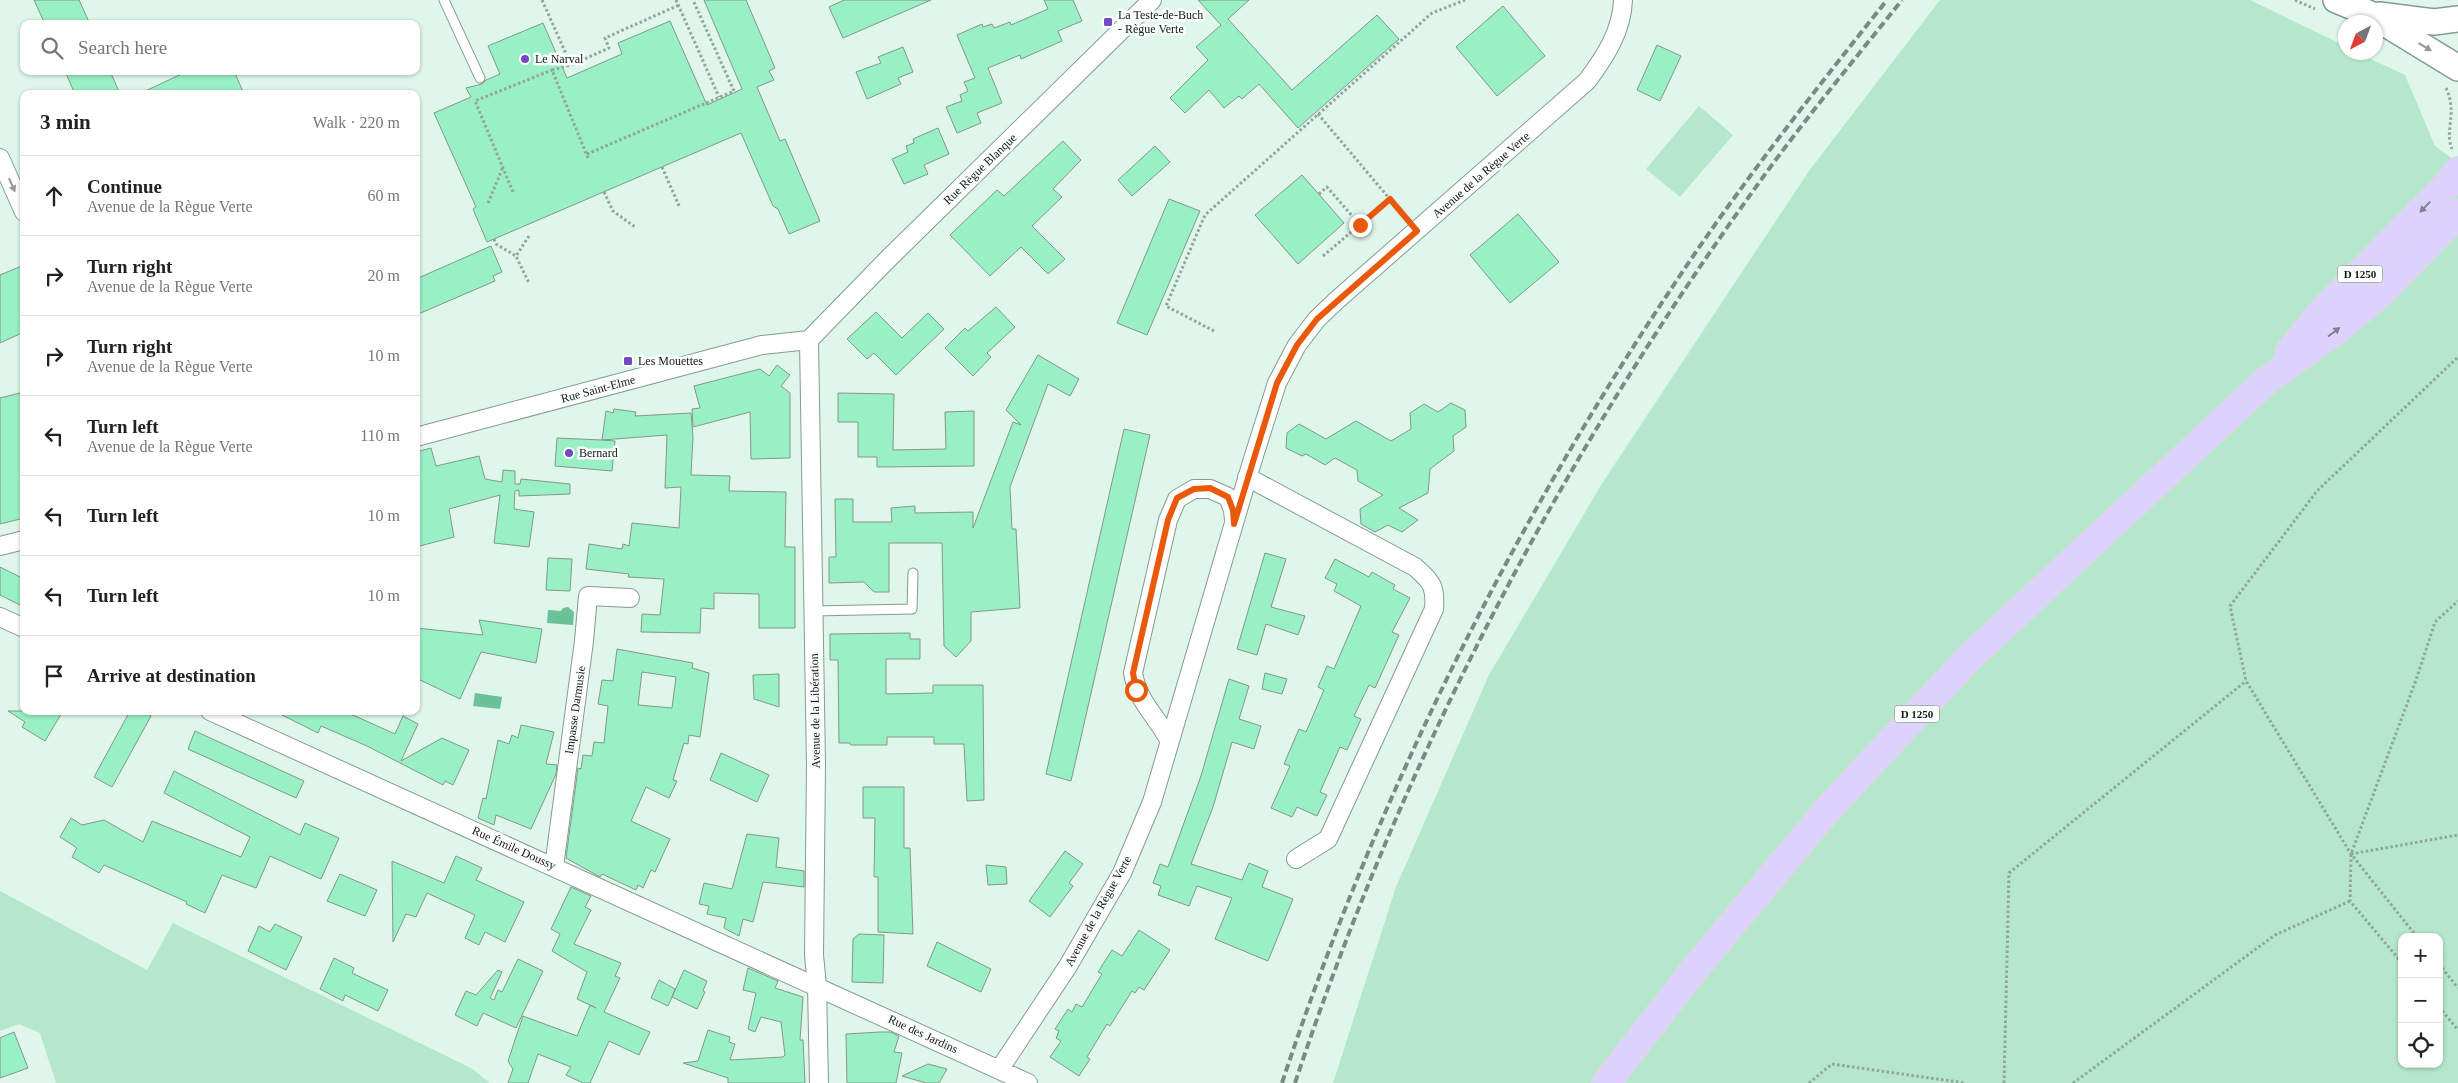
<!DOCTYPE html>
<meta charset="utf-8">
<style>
:root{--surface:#fff;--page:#f6f6f6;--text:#222;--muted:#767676;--line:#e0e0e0}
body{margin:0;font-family:"Times New Roman",serif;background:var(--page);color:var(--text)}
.controls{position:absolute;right:15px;bottom:15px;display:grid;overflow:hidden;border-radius:10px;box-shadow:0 1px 4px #0004}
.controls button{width:45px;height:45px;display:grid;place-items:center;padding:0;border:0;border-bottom:1px solid var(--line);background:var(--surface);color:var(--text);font:25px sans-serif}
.compass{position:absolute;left:2338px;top:15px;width:45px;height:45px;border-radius:50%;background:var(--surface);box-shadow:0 1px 4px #0004;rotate:221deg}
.stop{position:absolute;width:15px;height:15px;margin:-11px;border:4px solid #ea580c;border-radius:50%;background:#fff}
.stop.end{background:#ea580c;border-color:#fff;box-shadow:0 1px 5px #0008}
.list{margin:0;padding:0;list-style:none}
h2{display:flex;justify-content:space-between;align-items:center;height:65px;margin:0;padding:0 20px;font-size:21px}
h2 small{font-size:16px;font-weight:400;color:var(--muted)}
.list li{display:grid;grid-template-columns:32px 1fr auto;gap:15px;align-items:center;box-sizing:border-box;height:80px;padding:0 20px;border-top:1px solid var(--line)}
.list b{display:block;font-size:19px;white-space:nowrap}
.list p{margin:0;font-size:16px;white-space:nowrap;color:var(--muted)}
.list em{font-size:16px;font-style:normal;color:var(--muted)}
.icon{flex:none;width:28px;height:28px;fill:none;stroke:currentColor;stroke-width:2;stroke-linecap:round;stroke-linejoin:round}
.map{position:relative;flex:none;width:2458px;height:1083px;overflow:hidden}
.search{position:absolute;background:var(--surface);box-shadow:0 1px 4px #0004;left:20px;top:20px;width:400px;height:55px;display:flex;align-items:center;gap:12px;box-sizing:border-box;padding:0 18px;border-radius:10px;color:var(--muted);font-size:19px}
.panel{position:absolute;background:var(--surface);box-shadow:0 1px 4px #0004;left:20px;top:90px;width:400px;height:625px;border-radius:10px}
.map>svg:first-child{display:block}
.green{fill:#b4e7cc;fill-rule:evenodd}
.water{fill:#6bc198}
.building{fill:#99f0c4;stroke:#82988c;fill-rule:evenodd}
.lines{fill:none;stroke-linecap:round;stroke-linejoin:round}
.service-casing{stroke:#869b90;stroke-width:11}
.minor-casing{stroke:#869b90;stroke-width:20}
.secondary-casing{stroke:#869b90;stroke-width:28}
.primary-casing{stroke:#d9dad9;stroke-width:30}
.path{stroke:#93a49b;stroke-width:3;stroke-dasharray:2.5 2.5;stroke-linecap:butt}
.service{stroke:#fff;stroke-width:9}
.minor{stroke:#fff;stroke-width:18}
.secondary{stroke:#fff;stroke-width:25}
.primary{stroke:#dbd3fb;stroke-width:28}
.rail{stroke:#7b8b83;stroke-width:4;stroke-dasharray:8 4;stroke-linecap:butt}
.oneway{fill:#939795}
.oneway2{fill:#807f93}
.route{stroke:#ea580c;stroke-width:6}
.poi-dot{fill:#6f4ac3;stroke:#fafefc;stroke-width:2}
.labels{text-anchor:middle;stroke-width:5;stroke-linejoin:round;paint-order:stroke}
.shield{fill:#fafefc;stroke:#565d5a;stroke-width:1}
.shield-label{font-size:11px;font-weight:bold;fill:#101814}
.poi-label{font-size:12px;fill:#101814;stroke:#fafefc;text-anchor:start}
.street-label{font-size:12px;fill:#101814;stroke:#fafefc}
</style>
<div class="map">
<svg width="2458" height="1083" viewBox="0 0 2458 1083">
<rect width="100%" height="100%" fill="#dff6ea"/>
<path class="green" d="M1940,0H2250L2345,46L2346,52L2358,53L2405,75L2435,146L2458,163V1083H1333L1396,887L1489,675L1603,482L1809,171ZM2402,937H2439V1064H2402Z
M1699,106L1733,135L1680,197L1646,169Z
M0,891L147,970L173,923L471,1068L490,1083H56L40,1033L19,1024L0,1031Z"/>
<path class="water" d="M568,607L574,612L573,625L547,623L548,610L561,611L563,608Z
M475,693L502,697L500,709L473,706Z"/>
<path class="building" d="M34,0H79L90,24H45Z
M704,0H746L775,68L769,71L774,80L757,87L780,141L785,139L820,221L789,234L778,209L773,206L741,133L487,242L473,209L476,207L434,113L471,97L466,88L482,84L486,80L500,74L488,46L543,23L567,78L622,54L618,43L670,21L707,105L742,89Z
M844,0H931L843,38L829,7Z
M1044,0H1073L1082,21L1058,31L1062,41L1021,59L1020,55L988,68L1002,103L977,113L981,123L957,133L946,107L962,101L960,95L968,91L964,82L975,78L957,35L982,24L983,27L992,24L994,28L1010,22L1011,25L1048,9Z
M1198,0H1249L1228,19L1292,90L1377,15L1399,39L1298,128L1259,84L1242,99L1239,96L1224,108L1209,90L1185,113L1170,98L1208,60L1196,47L1221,25Z
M1503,6L1545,56L1497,96L1456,47Z
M1657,45L1681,56L1660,101L1637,90Z
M903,47L913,72L898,78L901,84L867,99L856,72L881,63L878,57Z
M65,71H110L120,94H75Z
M188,71H234L244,94H139Z
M938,128L949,154L924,165L928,174L904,184L892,159L908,152L906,146L914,143L913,139Z
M1063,141L1081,160L1053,189L1062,197L1032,226L1065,259L1048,274L1021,247L990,276L950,235L997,190L1004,196Z
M1155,146L1170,162L1132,196L1118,180Z
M1302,175L1344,223L1298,264L1255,215Z
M1169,199L1200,211L1147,335L1117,323Z
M1518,214L1559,262L1510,303L1470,255Z
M491,246L502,272L493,276L495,281L416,315V279Z
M24,265V332L0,343V275Z
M996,307L1015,327L987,353L991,357L973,376L945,348L965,328L968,331Z
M876,312L902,338L928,313L944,329L896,375L874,353L867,359L847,339Z
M1038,355L1079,379L1070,396L1048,384L1010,487L1012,529H1016L1020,608L971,612V641L956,657L944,646L942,543H889V592H874L864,582L829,583V557H836L835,499H853V522H892L891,508L915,506V513L973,512V528L1013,422L1021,425L1006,410Z
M777,365L790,375L781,386L790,393V458L751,459L750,412L693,427L692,409L700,408L694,386L760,369L769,376Z
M24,392V518L0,524V398Z
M838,393L894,394L893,450L946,449L945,412L974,411V466L877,467V457H858V422H838Z
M1451,403L1465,410L1466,427L1453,436L1454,451L1430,469L1428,493L1399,508L1418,520L1402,532L1388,525L1375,532L1361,524L1360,509L1383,495L1358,481L1357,470L1335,458L1325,465L1306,454L1302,456L1286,448L1287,433L1299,424L1326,439L1356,421L1391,441L1411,429L1410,413L1424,404L1438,412Z
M614,409L636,412L635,416L691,413L693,437L691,475L730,476L729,491L786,492L785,547H795V628H759V594L714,593V609L701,608L700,633L641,632L642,614L660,615L664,579L628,577L629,574L586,569L589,544L622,549L623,544L629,546L632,523L679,528L681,487L665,488L667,435L602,440L615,441L612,471L555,466L557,438L602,440L606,411L613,413Z
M1124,429L1150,435L1071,781L1046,774Z
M431,448L436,466L479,456L485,479L502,482L503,470L515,471V484H520L521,479L570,484V494L519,496V490L515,491L514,509L534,512L529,547L494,543L500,495L449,509L454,537L416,547V452Z
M1265,553L1286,559L1271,607L1305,616L1298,635L1266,624L1257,655L1237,649Z
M548,558L572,559L570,591L546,590Z
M1335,559L1369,577L1372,572L1395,585L1393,589L1410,598L1392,632L1399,635L1375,688L1369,685L1354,716L1361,719L1347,750L1340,747L1320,792L1327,795L1317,816L1297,807L1292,817L1271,808L1290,766L1284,764L1299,729L1306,732L1324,690L1318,687L1327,666L1334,669L1361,606L1334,591L1337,584L1325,578Z
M0,567L24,579V607L0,595Z
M479,620L542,629L536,663L481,652L460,699L416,678V628L483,635Z
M910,633V639H920V659H886V694L933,693V685H983L984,800L967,801L964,744H934V737H887V745H851L850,743H839L838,660H830V634Z
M617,649L693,663L692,668L709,673L700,737L689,735L688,744L684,743L673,780L677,781L669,798L646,787L631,821L670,839L655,872L651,870L643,888L638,885L636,890L602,874L600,877L566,858L578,768L581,769L583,755L592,756L594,742L604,743L608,706L598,704L602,680L613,681ZM642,672L676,677L672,708L638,705Z
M1265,673L1287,679L1282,694L1262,689Z
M779,674V707L754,699L753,675Z
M1229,679L1249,686L1239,719L1261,726L1254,749L1232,742L1213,807L1191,864L1242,880L1249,863L1268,871L1262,887L1293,899L1268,961L1215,939L1232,898L1197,886L1189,906L1158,895L1161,886L1153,883L1160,864L1168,867L1201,776Z
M8,711H63L45,741L22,727L25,722Z
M130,711H142L151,716L112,787L94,777Z
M274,711H344L395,734L403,716L418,724L401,761L442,738L469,750L453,785L445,781L443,785L367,746L321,726L318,733Z
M521,725L554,732L546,764L557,765L556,774L531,829L496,815L494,825L478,818L483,798L486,799L498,740L509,744L512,735L518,738Z
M195,731L304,781L296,798L188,749Z
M721,753L769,775L757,802L710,780Z
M174,771L300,835L305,823L339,838L321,879L270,856L256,888L222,875L205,913L186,904L187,902L104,865L99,873L72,857L77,848L60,837L71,818L82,825L104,820L143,842L152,821L241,857L250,837L164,793Z
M863,787H904V848H910L913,934L878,932V877H874L875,818H863Z
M747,834L779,838L776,867L804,871V887L763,882L753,922L743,919L739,936L724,928L726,918L707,914L709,906L699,904L704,883L732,889Z
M1065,851L1083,864L1069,883L1073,886L1050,917L1029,901Z
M456,856L482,868L476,880L524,902L505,942L485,932L479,945L465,938L475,915L427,893L416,917L406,914L393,942L392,861L444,883Z
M986,865L1006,867L1007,884L988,885Z
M340,874L377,890L365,916L327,901Z
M571,887L591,896L585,907L591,910L574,944L621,963L615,976L620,978L604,1012L650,1032L639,1055L609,1041L590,1083H583L566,1075L571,1067L538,1054L528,1083H508L513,1069L508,1061L523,1016L577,1036L590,1005L596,1008L577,999L587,972L552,951L560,934L551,929Z
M275,924L302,937L286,970L248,951L259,926L270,932Z
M1139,930L1170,950L1144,990L1139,987L1135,993L1132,991L1110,1026L1107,1024L1087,1057L1090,1059L1079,1076L1050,1057L1061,1041L1056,1038L1059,1031L1055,1029L1068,1009L1072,1012L1076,1004L1082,1007L1102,974L1098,972L1112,950L1122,956Z
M859,934L884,935L883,983L852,982L853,939Z
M937,942L991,969L981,992L927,966Z
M334,958L354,968L352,973L388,990L378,1011L345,995L343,1001L320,989Z
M518,959L543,971L516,1028L483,1013L477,1026L455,1015L466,991L476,995L498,970L502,972L490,998L494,1000L498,990L502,992Z
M748,968L778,981L775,988L803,997L800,1040H803L805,1083H728V1078L683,1063L698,1061L708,1030L730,1037L729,1042L735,1044L730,1060L783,1057L785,1055L781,1022L761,1017L755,1032L748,1029L756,993L743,990Z
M684,970L707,981L703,991L705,992L697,1009L672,997L668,1006L651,998L659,980L675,989L672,997Z
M14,1032L28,1068L0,1078V1038Z
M880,1032H890L899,1036L894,1052L902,1053L896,1083H847L846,1034Z
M928,1064L947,1069L939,1083H926L902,1076Z"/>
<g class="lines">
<defs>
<path id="service" d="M444,0L480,78
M813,611L912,609L913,573"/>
<path id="minor" d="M0,158L24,212
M809,340L816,765L814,955L817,986L819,1083
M809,340L886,261L1152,0
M416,437L762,345L809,340
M1247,477L1415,567C1431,581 1436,586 1434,609L1328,839L1296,859
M0,546L24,540
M0,617L24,628
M210,711L1028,1083
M1169,740C1156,715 1138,702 1133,673L1168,520L1177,499L1194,489H1210L1228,497L1233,510L1234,520
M554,867L584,641L588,596L630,598
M999,1070L1068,966L1122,873L1152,802L1252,462L1277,383L1297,345L1317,319L1337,300L1587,81C1605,57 1622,31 1623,0"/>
<path id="secondary" d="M2336,0L2368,13L2458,68
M2379,15L2434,22L2458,19"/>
<path id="primary" d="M2289,353L2320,314L2450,182L2458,171
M1606,1083L1698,965L1829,808L1969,658L2266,381L2335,331L2380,294L2458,214"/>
</defs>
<use href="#service" class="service-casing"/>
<use href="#minor" class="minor-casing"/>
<use href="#secondary" class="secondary-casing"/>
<use href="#primary" class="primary-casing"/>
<path class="path" d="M542,0L571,65
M676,0L719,97
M2295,0L2315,9
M2446,88C2458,113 2444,130 2452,149
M1318,114L1405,217
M587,154L734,91L693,0
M588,158L552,70L571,65L609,48L605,38L679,5
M662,167L680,208
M513,192L475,101L552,70
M604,192L613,211L635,227
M1319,194L1327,187L1360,225
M488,203L503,167
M529,236L516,256L529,283
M494,239L496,244L516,256
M1323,256L1390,199
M1214,331L1166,306L1205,215L1432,13L1465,0
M2351,854L2458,835
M2417,937L2351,854L2246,681L2230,606L2317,491L2458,357
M2402,963L2350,901L2351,854L2416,680L2435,622L2458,601
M2439,964L2458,988
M2439,1007L2458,1030
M1809,1083L1832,1064L1965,1083
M2004,1083L2009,873L2246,681
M2073,1083L2275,935L2350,901"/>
<use href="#service" class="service"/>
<use href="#minor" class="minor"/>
<use href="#secondary" class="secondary"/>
<use href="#primary" class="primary"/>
<path class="rail" d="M1282,1083C1375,801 1508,533 1673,286C1739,186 1813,93 1887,0
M1295,1083C1400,767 1554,469 1748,198C1796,130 1850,65 1902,0"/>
</g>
<defs><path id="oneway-solid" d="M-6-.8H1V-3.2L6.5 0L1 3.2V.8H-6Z" transform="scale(1.25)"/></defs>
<g class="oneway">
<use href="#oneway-solid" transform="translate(2425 47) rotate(31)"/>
<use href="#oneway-solid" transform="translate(12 185) rotate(66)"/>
</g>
<g class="oneway2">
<use href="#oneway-solid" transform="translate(2425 207) rotate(134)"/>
<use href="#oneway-solid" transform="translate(2334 332) rotate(-37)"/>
</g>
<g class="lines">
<path class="route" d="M1136,690L1133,673L1168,520L1177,498L1194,489L1210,488L1228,497L1233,510L1234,524L1277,383L1297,345L1317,319L1417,231L1390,199L1360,225"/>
</g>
<g class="poi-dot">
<rect x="1103" y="17" width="10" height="10" rx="2.5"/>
<circle cx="525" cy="59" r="5"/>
<rect x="623" y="356" width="10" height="10" rx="2.5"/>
<circle cx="569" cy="453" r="5"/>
</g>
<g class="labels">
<g class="shield">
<rect x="2337.5" y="265.5" width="45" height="17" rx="4"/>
<rect x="1894.5" y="705.5" width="45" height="17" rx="4"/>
</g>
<g class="shield-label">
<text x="2360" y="278">D 1250</text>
<text x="1917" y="718">D 1250</text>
</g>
<g class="poi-label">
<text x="1118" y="19">La Teste-de-Buch<tspan x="1118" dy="14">- Règue Verte</tspan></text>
<text x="535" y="63">Le Narval</text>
<text x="638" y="365">Les Mouettes</text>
<text x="579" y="457">Bernard</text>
</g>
<g class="street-label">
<text transform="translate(980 169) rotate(-44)" y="4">Rue Règue Blanque</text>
<text transform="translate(1481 175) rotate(-41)" y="4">Avenue de la Règue Verte</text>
<text transform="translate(598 389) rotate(-15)" y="4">Rue Saint-Elme</text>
<text transform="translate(575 710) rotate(-82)" y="4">Impasse Darmusie</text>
<text transform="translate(815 711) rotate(-91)" y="4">Avenue de la Libération</text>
<text transform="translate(514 848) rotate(24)" y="4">Rue Émile Doussy</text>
<text transform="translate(1098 911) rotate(-61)" y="4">Avenue de la Règue Verte</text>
<text transform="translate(923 1034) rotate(25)" y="4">Rue des Jardins</text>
</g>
</g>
</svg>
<div class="controls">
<button>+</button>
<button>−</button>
<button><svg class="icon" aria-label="locate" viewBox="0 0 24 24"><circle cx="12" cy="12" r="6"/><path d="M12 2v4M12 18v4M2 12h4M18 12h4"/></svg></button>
</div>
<svg class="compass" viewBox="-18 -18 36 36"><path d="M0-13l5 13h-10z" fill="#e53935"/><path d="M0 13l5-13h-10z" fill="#767676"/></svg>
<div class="stop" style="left:1136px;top:690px"></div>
<div class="stop end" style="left:1360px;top:225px"></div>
<div class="search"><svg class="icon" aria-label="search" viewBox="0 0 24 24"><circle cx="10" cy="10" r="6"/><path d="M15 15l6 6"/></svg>Search here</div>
<section class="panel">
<h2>3 min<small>Walk · 220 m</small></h2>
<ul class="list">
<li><svg class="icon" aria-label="ahead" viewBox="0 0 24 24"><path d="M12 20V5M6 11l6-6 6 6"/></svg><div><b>Continue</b><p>Avenue de la Règue Verte</p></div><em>60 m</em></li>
<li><svg class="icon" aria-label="right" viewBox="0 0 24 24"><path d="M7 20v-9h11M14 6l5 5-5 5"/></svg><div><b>Turn right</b><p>Avenue de la Règue Verte</p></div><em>20 m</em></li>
<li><svg class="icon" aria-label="right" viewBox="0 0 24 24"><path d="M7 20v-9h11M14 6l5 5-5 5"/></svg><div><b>Turn right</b><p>Avenue de la Règue Verte</p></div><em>10 m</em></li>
<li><svg class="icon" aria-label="left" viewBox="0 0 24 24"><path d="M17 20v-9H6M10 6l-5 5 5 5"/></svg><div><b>Turn left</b><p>Avenue de la Règue Verte</p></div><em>110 m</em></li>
<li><svg class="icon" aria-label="left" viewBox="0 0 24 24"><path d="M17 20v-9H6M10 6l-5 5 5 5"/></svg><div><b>Turn left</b></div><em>10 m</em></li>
<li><svg class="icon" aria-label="left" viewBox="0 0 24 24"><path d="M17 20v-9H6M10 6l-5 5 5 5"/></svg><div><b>Turn left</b></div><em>10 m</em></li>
<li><svg class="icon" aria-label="arrive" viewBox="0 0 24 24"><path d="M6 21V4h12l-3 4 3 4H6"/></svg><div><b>Arrive at destination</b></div></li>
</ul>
</section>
</div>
